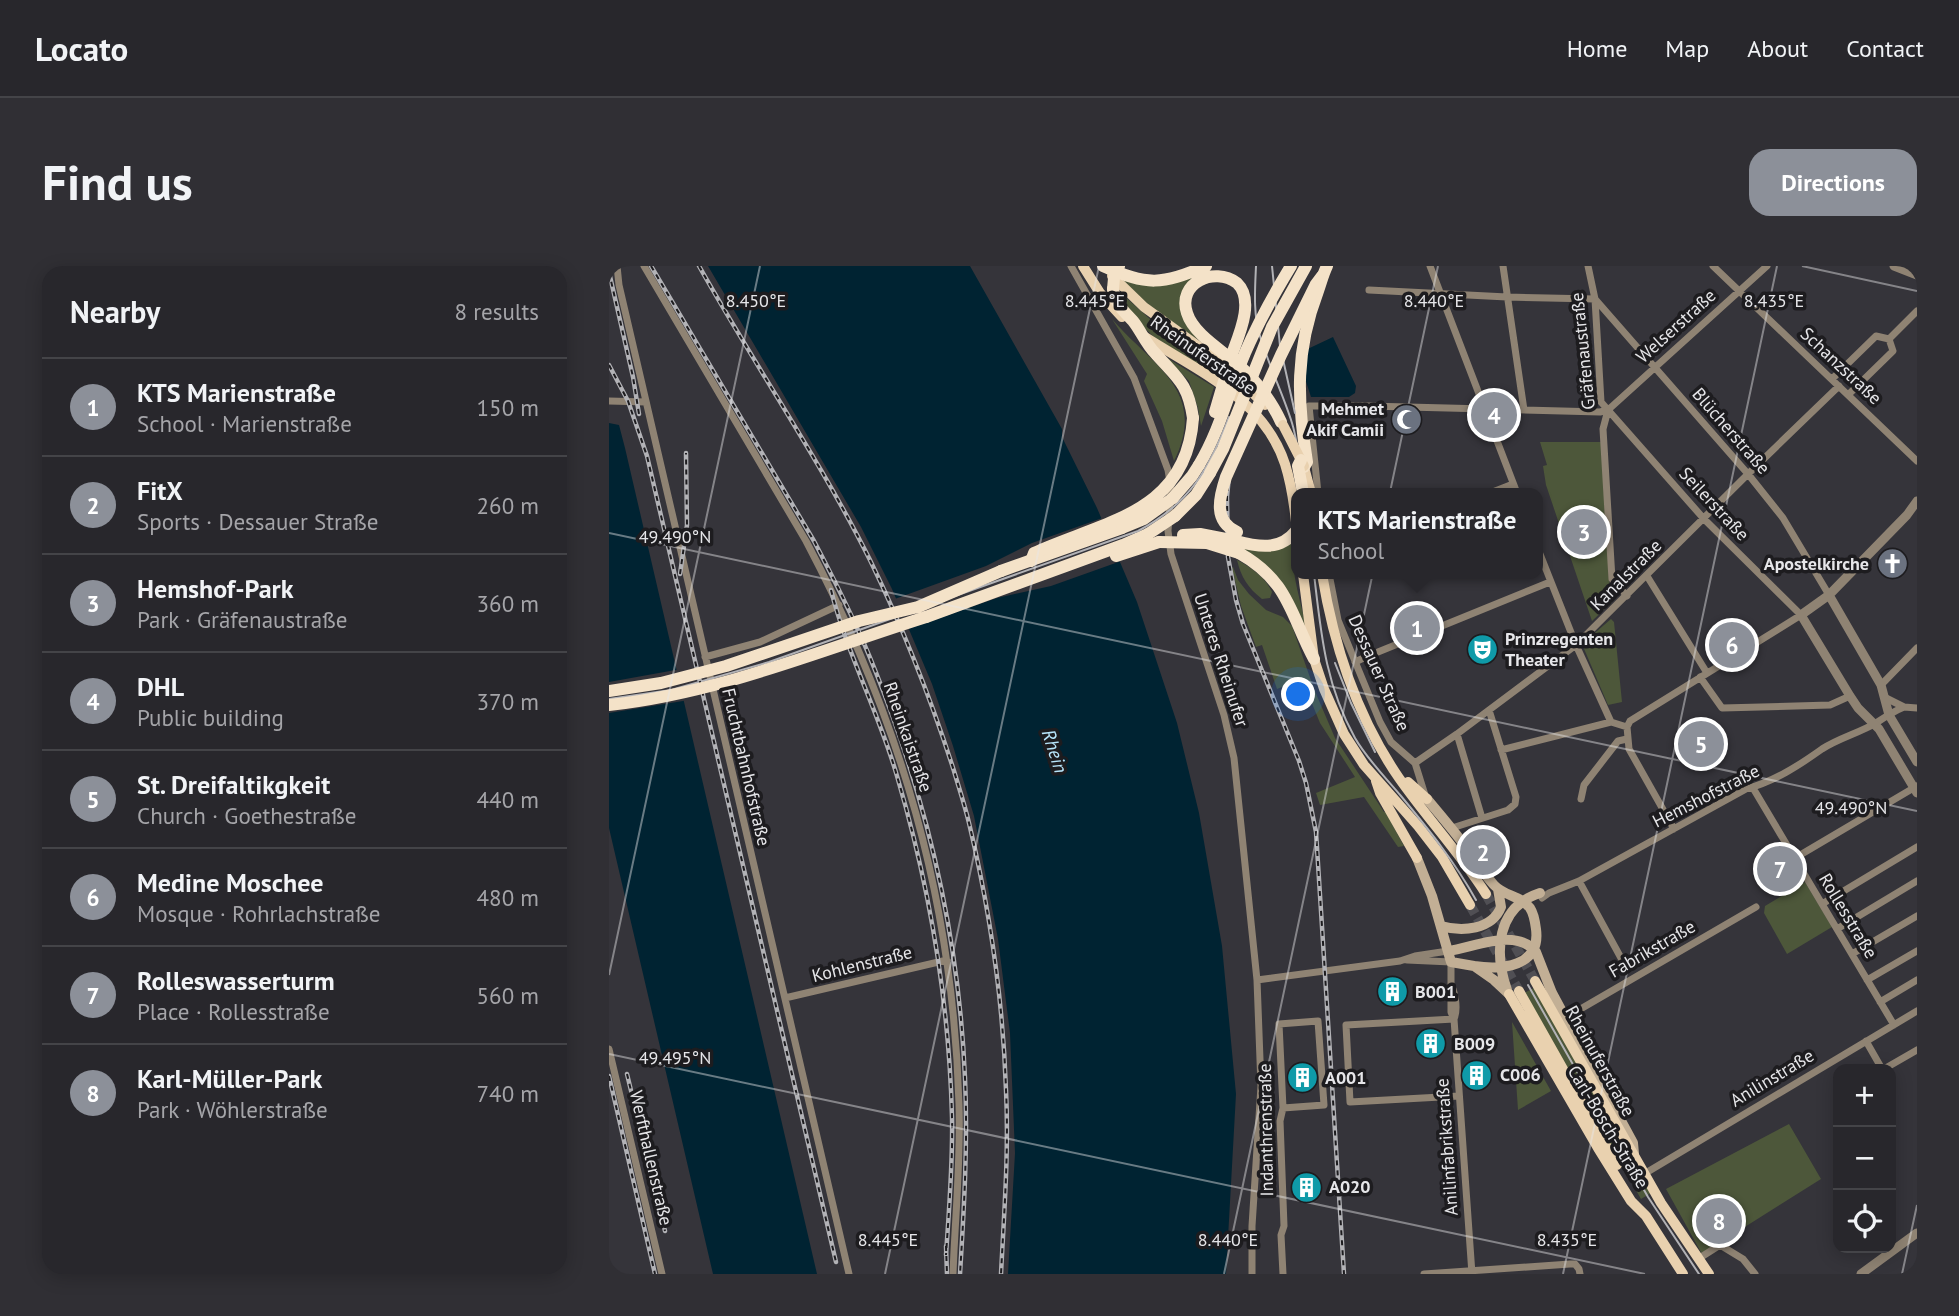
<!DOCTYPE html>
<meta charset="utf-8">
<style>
:root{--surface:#28272c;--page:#302f34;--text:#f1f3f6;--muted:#a5a5a9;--line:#444448;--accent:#8c9099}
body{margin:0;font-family:"PT Sans",sans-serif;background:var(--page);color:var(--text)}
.controls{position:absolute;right:21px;bottom:21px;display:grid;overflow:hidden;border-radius:14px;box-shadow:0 4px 18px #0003}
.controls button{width:63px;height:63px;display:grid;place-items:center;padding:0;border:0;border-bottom:2px solid var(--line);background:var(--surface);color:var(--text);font:35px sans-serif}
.you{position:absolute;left:690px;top:429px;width:24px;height:24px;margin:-18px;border:5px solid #fff;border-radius:50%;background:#1a73e8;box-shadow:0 0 0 10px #1a73e833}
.badge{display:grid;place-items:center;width:46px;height:46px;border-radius:50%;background:var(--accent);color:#fff;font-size:23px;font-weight:700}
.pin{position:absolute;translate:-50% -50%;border:4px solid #fff;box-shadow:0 2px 7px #0006}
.popup{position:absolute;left:682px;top:222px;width:252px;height:91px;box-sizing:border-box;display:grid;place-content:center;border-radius:14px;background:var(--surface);filter:drop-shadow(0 2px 5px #0005);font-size:23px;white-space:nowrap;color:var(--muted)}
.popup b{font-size:26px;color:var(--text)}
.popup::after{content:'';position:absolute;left:50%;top:100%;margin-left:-14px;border:14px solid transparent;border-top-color:var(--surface)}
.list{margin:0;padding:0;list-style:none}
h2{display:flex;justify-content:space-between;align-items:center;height:91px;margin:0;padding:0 28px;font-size:30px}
h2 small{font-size:23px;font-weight:400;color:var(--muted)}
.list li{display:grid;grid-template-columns:46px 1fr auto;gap:21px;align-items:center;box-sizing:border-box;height:98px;padding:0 28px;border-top:2px solid var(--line)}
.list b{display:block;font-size:26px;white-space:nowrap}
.list p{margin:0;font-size:23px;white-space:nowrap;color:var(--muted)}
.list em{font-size:23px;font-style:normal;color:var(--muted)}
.icon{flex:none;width:38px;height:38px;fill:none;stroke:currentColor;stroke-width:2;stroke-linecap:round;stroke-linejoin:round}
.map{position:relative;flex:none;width:1308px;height:1008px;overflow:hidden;border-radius:21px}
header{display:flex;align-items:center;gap:42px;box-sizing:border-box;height:98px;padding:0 35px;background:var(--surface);border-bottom:2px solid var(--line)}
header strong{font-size:33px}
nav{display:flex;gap:38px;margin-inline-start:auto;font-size:24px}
.intro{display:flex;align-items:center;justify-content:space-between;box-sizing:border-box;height:168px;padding:0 42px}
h1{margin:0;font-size:49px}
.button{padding:18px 32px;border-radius:21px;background:var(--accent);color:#fff;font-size:24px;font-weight:700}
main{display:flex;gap:42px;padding:0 42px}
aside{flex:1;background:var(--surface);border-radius:21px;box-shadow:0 4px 18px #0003}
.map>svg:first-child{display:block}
.green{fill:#4d573a}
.water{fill:#002332}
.pier{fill:#35343a}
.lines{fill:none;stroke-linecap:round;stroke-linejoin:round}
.primary-tunnel{stroke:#504f54;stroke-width:10;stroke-dasharray:10 5;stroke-linecap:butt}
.minor{stroke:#8f8373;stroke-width:7}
.tertiary{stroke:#8f8373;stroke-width:9}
.secondary{stroke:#c2af95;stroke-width:10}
.primary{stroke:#e9d1af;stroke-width:10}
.trunk{stroke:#f4e2c8;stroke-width:12}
.tram{stroke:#b2b2b6;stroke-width:2}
.rail-casing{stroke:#b2b2b6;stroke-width:4.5}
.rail{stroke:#1d1c1f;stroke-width:2;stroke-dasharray:5;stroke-linecap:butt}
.primary-bridge{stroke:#e9d1af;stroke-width:10}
.trunk-bridge{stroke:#f4e2c8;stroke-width:12}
.ticks{fill:none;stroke:#e6e6e9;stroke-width:2;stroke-opacity:0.45}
.labels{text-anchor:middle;stroke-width:7;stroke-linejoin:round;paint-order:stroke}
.street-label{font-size:18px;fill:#e6e6e9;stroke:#1d1c1f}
.poi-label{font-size:18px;font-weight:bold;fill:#e6e6e9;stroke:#1d1c1f;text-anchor:start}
.water-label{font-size:19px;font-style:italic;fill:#b8e5fb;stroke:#1d1c1f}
.ticks-label{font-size:18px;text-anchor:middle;fill:#e6e6e9;stroke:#1d1c1f;stroke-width:7;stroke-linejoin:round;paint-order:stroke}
</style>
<header>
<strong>Locato</strong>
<nav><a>Home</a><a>Map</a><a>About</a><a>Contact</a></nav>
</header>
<div class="intro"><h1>Find us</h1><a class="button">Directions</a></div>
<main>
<aside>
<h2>Nearby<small>8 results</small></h2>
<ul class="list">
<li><span class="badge">1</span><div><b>KTS Marienstraße</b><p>School · Marienstraße</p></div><em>150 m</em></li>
<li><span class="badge">2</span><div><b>FitX</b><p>Sports · Dessauer Straße</p></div><em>260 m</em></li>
<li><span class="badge">3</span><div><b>Hemshof-Park</b><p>Park · Gräfenaustraße</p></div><em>360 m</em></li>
<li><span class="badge">4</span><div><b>DHL</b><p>Public building</p></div><em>370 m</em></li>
<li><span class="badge">5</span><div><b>St. Dreifaltikgkeit</b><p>Church · Goethestraße</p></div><em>440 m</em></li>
<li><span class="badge">6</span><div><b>Medine Moschee</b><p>Mosque · Rohrlachstraße</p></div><em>480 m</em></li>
<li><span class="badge">7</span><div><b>Rolleswasserturm</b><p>Place · Rollesstraße</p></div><em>560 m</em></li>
<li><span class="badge">8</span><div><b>Karl-Müller-Park</b><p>Park · Wöhlerstraße</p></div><em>740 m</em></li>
</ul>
</aside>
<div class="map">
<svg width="1308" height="1008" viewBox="0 0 1308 1008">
<rect width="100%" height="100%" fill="#35343a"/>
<path class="green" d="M585,10L579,17L572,35L614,91L544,43L511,12Z
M513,28L551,62L611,107L609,111L545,71L514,42Z
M503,53C542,99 600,124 565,195L553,155L535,115L538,108Z
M555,90L605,121L592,160L589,142L580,115Z
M931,176H992L1000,313L1003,336L983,355L937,219L934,200L938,199Z
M685,274C680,301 691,332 697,360H695L684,337L628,281Z
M628,294C642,301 657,312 663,326L661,332L653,333C639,322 632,311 628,294Z
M624,301L629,314L640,328L657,344L674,351L683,360L705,423L726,472L775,546H779L783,558L795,580L789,581L755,531L711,539L707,527L746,511L711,457L693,413L668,423L653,379L647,381L632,340L623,302Z
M1002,353L1005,356L1013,436L999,439L973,378Z
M1196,616L1223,661L1178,688L1155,647L1156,640Z
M925,722L1042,927L1032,933L915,727Z
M903,756L942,825L909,844Z
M1180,858L1212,913L1093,988L1057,923Z"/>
<path class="water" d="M99,0H361L453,163V171L488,242L528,336L568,457L590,547L613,680L627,828L617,1008H399L406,887L401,767L389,673L365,550L344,480L323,418L283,323L252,261Z
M724,71L747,120L746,127L740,131H702L688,88Z
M0,157L10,159L16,182L208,1008H104L0,562Z"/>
<path class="pier" d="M496,251L515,294L442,320L388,332L296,364L283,334L377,300L423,277Z
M72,403L80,434L0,447V416Z"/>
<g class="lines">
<path class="primary-tunnel" d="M877,628L926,715
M861,639L910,725"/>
<path class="minor" d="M8,0L10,19L240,1008
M35,0L197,275C292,455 344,634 350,838C352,895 346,951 344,1008
M462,0L525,112L559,204L562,222L559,265L562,288L615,449L625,492L648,714L652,820L643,960V1008
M821,0L908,227
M894,0L915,144
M979,0L986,33L992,136L1095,253L1192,349L1021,455L1018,461L1020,483L1065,563
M1104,0L1308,195
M760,24L898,31L986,33
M986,33L1139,208L1174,252L1220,329
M1280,73L1308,45
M1223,113L1267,70L1280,73L1284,85L1240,128
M0,135L37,136
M999,144L1158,0
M999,144L994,163L1003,313L1018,330
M709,227L700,140H759L991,146L999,144
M881,227L904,218
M929,283L967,379L1002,456L1018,461
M720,308L729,354L771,456L782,476L806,497L816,529
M1038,310L1098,407
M769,386L941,316
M96,391L151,376L230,339
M746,396L761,389
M1091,411L1113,442L1221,439L1241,430
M1272,419L1308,382
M1275,431L1295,441L1308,442
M848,468L873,552
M892,484L1002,456
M806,497L848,468L967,379L1139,208L1230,120
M1144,522L1285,759
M972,533L975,519L1009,475L1018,473
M843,562L899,544L906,538L907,531L880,444
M1186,592L1308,520
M970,615L1012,692
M933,632L940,627L970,615L1137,523C1166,515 1189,500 1213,483C1230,472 1250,467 1267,457C1276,451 1285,445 1295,441
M1213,638L1308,581
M1228,663L1308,615
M1243,688L1308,650
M798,694L842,696V746L845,753L863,1008
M648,714L791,695L806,690L839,685
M1258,714L1308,685
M844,723C847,733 849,743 845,753
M176,732L338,694
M1271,736L1308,714
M956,752L1147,641
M845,753L737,759L741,836L850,830
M1257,775L1273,803
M0,783L53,1008
M1275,803L1308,784
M1035,908L1308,745
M1089,993L1111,979L1134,993L1146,1008
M674,1008L672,969L675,960L671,855L674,842L670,758L709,755L715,839L674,842
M815,1008L961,998H966L970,1003L971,1008"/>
<path class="tertiary" d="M1285,0L1308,9
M1308,235L1298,249L1220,329L1192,349L1241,430L1249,442L1270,463L1308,527
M1220,329L1272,419L1280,449L1308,496
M1252,1008L1308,967"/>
<path class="secondary" d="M818,533C832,550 846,566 859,584C867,596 875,608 885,619C895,630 912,630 921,642C925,648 926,655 927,663C932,701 893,704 865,700
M808,592L823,630L842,696L865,700L885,714L900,728
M832,660C853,666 883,664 892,641L889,623
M839,685C867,681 906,661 927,686L943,727L1024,877L1025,888
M898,724C885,687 887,641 931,627"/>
<path class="primary" d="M474,0L491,27L513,51
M503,10L535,41L614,98L656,139
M536,71C589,105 655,133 676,198C682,217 685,237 687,256
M695,201L702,227
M694,308L705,393L715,423L735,468L755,499L809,560L833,591L861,639
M713,308C725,381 748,451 790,512C818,552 851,587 877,628
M767,515L771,527L808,592
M799,516L818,533
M926,715L1052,937L1100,1008
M910,725L1008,899
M900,728L989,882L1022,935L1037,950L1074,1008"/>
<path class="trunk" d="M494,0C539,20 552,19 597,0
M504,23C506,38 514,44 524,55C532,65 537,78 546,87C568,112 579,117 584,152
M623,88C630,69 646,34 628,17C605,0 568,17 578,47C585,70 618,87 635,104C649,118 664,138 672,156
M695,201L698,196C688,134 686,85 709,25C712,17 714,8 718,0
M564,232L583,210L590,199
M566,250L587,229L601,207
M627,275C649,281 671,285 687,265
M630,287C680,315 681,348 705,393
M507,290L550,276
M392,305L513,262
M317,351L514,279L539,268"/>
<path class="tram" d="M647,0C646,23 644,48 651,70C660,100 674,128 683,157C690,180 691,204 694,227
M663,0L671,80L686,147
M705,308C712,367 716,418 746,472C758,493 777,512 792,530C820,564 846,596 867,634
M726,397L742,437L766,486
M0,433L62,424L160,396L529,265C580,238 600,204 620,151
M919,719L1039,931L1090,1008"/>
<defs>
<path id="rail" d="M42,0L205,275C227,317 249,360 266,404C318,534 350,672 356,812C359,877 355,943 351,1008
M90,0C145,98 211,194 261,294C294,362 322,433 345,505C350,522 356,540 360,557C381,645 394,734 397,824C400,886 395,947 392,1008
M0,6L24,111L30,148
M0,99L19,135L38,190L227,996
M620,210L618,231L619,291L627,334L634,358L690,495L697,517L707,566L735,1008
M71,308L78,259L77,187
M222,324C238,388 270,447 288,510C321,622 340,734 343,851C344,897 340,943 337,989
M18,808L56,965
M0,810L46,1008
M337,980L338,1008"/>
</defs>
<use href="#rail" class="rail-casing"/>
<use href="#rail" class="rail"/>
<path class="primary-bridge" d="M674,159L695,200"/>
<path class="trunk-bridge" d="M504,23L505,12L510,0
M606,146L623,88
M692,194L689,200L694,227
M590,199C611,164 620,125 636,87C649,57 665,28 682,0
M601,207L614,183L663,61L697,0
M513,262L535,253L564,232
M628,266C604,255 610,232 617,211L672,89L707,18L713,10
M539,268L566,250
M574,269L591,268L627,275
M550,276L598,277L630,287
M422,295L425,287C495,255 578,247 584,152
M0,425L52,417L117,400L250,355L309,341L392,305
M0,439C110,427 212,384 317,351"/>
</g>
<path class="ticks" d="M1193,0L1308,25M0,267L1308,545M0,709L151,0M0,788L1036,1008M276,1008L490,0M615,1008L829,0M954,1008L1168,0M1293,1008L1308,939"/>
<defs>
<symbol id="mosque-disc" viewBox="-11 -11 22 22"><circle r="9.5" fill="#6b7280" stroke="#1d1c1f"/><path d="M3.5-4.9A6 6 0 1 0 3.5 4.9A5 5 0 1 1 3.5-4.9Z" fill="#fff"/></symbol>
<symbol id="church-disc" viewBox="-11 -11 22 22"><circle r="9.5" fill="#6b7280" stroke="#1d1c1f"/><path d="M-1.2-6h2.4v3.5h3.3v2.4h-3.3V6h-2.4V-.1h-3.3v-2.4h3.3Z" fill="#fff"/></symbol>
<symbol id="theatre-disc" viewBox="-11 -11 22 22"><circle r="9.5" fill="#0f9aa8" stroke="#1d1c1f"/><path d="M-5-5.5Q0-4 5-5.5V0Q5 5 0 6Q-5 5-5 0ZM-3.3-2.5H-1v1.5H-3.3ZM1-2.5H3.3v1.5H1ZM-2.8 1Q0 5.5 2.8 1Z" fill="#fff"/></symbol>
<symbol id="building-disc" viewBox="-11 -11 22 22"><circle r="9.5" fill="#0f9aa8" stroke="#1d1c1f"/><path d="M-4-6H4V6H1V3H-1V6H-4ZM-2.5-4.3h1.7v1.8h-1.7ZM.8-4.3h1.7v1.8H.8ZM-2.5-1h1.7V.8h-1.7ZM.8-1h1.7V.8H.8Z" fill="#fff"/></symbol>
</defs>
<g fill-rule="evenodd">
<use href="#mosque-disc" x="780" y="136" width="35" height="35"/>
<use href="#church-disc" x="1266" y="280" width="35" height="35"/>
<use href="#theatre-disc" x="856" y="366" width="35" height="35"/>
<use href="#building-disc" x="766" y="708" width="35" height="35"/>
<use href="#building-disc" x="804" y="760" width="35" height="35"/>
<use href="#building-disc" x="850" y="792" width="35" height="35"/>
<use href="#building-disc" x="676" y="794" width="35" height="35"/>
<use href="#building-disc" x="680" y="904" width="35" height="35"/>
</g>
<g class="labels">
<g class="street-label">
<text transform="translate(1067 60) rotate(-42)" y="6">Welserstraße</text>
<text transform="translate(974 85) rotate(-96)" y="6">Gräfenaustraße</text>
<text transform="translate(594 89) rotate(35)" y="6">Rheinuferstraße</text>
<text transform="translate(1232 100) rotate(43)" y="6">Schanzstraße</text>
<text transform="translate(1122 165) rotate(49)" y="6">Blücherstraße</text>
<text transform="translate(1105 238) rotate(47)" y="6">Seilerstraße</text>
<text transform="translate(1017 309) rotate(-45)" y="6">Kanalstraße</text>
<text transform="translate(612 394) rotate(72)" y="6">Unteres Rheinufer</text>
<text transform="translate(770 407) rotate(66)" y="6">Dessauer Straße</text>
<text transform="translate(299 471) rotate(71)" y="6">Rheinkaistraße</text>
<text transform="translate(137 501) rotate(77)" y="6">Fruchtbahnhofstraße</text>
<text transform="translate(1097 530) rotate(-27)" y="6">Hemshofstraße</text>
<text transform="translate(1239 650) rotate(59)" y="6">Rollesstraße</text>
<text transform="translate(1043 683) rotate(-30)" y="6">Fabrikstraße</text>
<text transform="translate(253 698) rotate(-14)" y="6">Kohlenstraße</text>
<text transform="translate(991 795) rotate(61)" y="6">Rheinuferstraße</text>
<text transform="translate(1163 812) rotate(-31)" y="6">Anilinstraße</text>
<text transform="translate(999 861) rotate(59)" y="6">Carl-Bosch-Straße</text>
<text transform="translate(657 864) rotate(-91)" y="6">Indanthrenstraße</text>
<text transform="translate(838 881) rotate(-94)" y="6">Anilinfabrikstraße</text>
<text transform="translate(42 892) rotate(77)" y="6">Werfthallenstraße</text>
</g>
<g class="poi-label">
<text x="775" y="149" text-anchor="end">Mehmet<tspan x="775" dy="21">Akif Camii</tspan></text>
<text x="1260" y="304" text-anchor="end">Apostelkirche</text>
<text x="896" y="379">Prinzregenten<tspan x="896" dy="21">Theater</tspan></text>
<text x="806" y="732">B001</text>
<text x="845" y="784">B009</text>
<text x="891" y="815">C006</text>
<text x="716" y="818">A001</text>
<text x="720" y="927">A020</text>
</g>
<g class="water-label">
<text transform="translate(446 485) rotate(72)" y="7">Rhein</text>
</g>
</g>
<g class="ticks-label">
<text x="147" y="41">8.450°E</text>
<text x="486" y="41">8.445°E</text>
<text x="825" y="41">8.440°E</text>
<text x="1165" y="41">8.435°E</text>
<text x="66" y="277">49.490°N</text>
<text x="1242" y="548">49.490°N</text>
<text x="66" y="798">49.495°N</text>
<text x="279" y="980">8.445°E</text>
<text x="619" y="980">8.440°E</text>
<text x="958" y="980">8.435°E</text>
</g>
</svg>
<div class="controls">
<button>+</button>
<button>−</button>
<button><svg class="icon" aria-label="locate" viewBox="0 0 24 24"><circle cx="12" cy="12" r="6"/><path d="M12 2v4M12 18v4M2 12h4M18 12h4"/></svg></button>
</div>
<div class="you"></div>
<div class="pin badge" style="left:808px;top:362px">1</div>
<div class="popup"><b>KTS Marienstraße</b>School</div>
<div class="pin badge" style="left:874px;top:586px">2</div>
<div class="pin badge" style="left:975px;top:266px">3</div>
<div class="pin badge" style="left:885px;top:149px">4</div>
<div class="pin badge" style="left:1092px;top:478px">5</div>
<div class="pin badge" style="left:1123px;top:379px">6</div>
<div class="pin badge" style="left:1171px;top:603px">7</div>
<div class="pin badge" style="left:1110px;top:955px">8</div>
</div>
</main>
